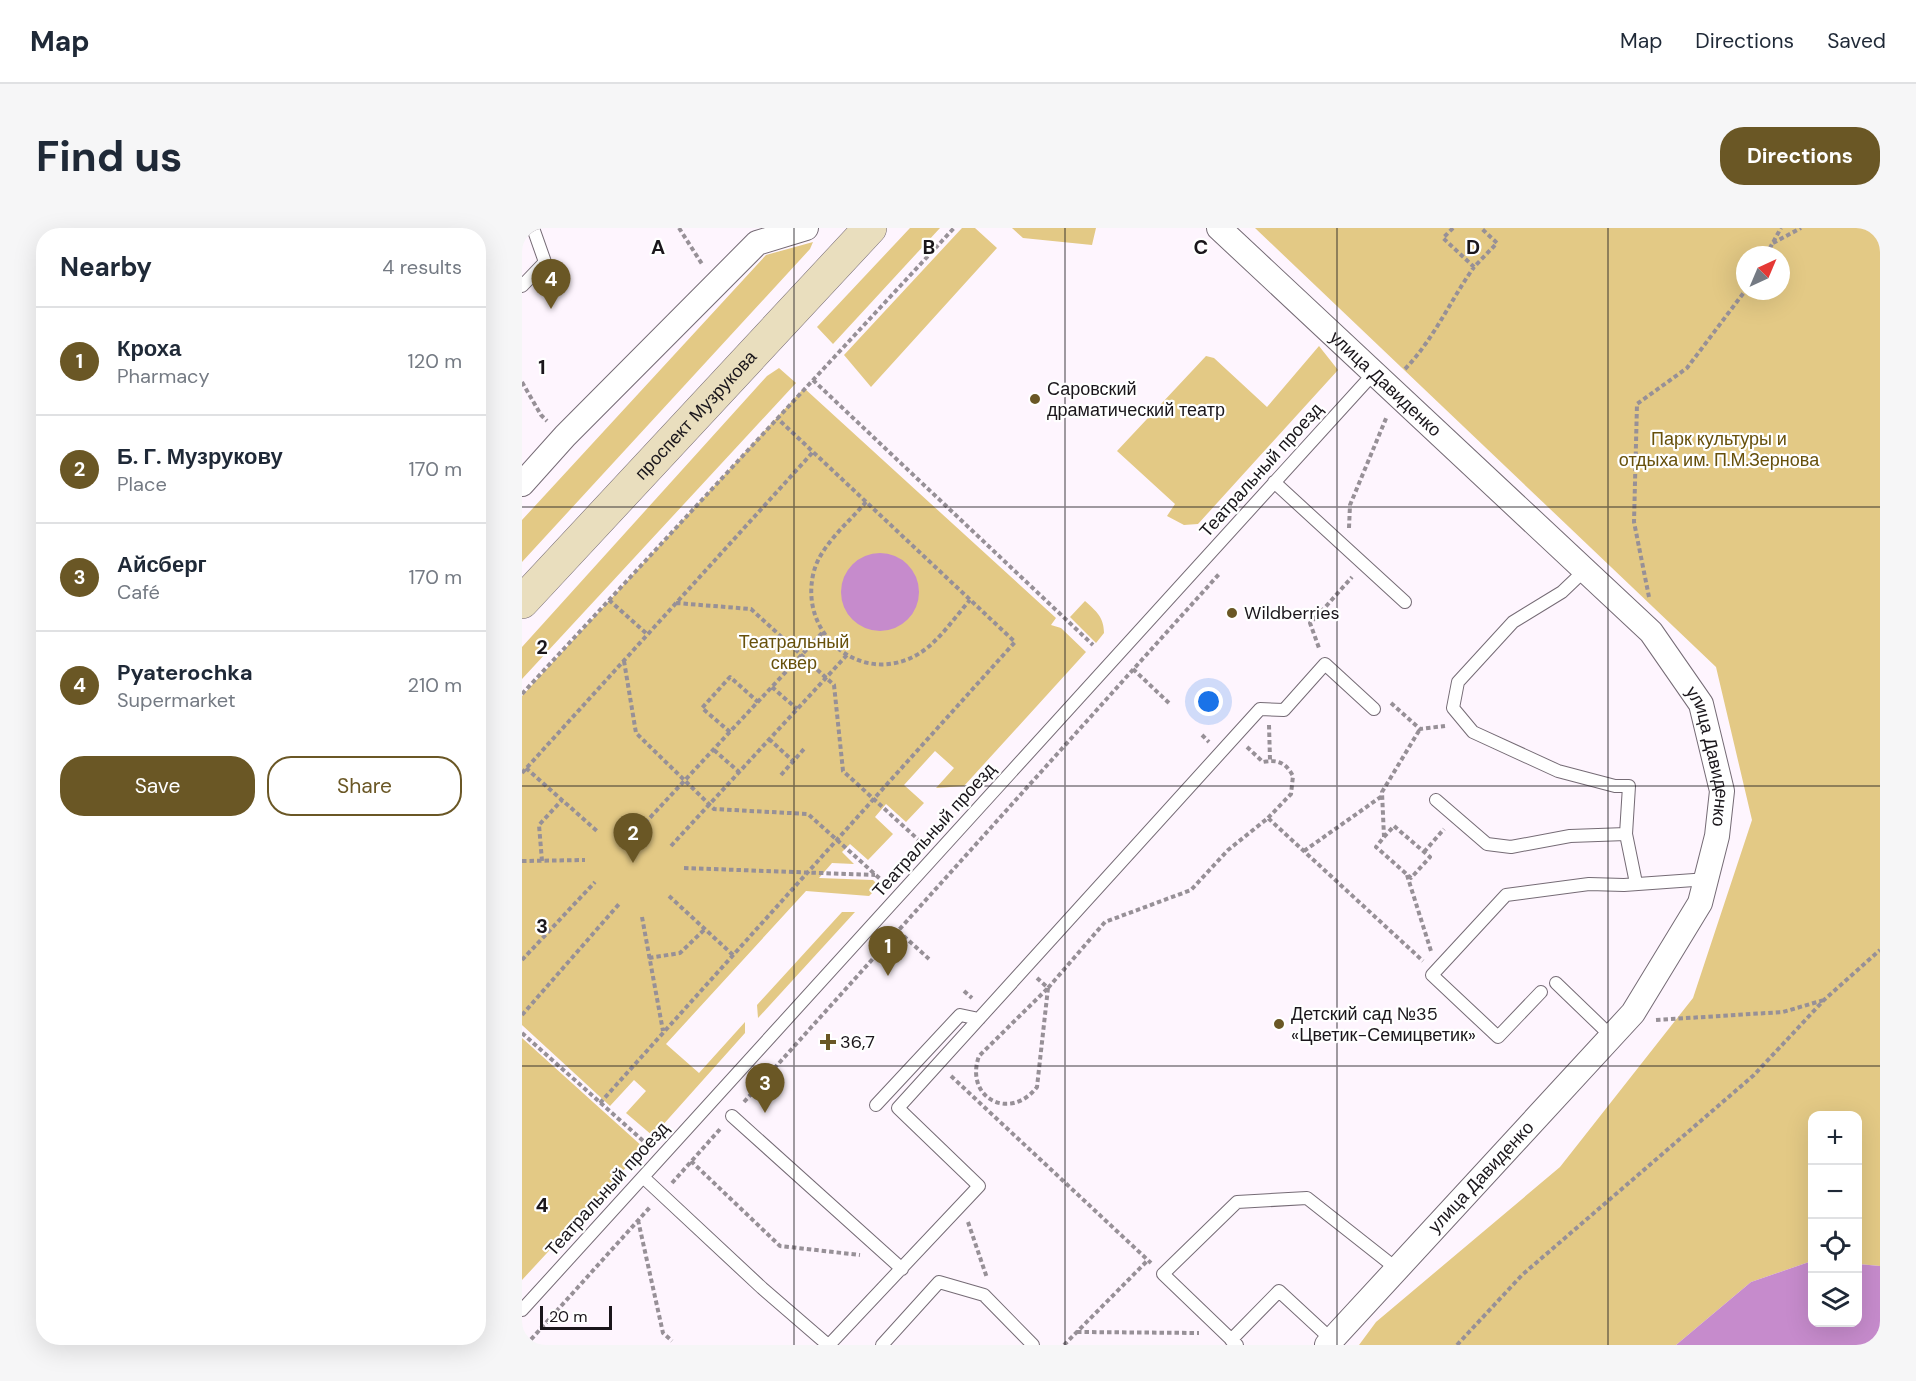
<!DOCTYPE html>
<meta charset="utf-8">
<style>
:root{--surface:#fff;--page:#f6f6f7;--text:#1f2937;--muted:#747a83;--line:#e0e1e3;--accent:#6a5725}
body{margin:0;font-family:"DM Sans",sans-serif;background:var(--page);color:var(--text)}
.controls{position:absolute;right:18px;bottom:18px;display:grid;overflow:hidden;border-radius:12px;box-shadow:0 6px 24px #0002}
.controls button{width:54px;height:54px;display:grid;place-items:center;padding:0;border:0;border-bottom:2px solid var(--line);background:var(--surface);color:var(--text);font:30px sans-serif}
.compass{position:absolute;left:1214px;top:18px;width:54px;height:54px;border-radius:50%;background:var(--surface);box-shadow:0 6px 24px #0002;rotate:44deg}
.scale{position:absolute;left:18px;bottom:15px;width:72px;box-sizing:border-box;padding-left:6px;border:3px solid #1a161b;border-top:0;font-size:16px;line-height:21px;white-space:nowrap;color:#1a161b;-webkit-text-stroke:4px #fff;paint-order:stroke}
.you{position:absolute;left:687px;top:474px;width:21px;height:21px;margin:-15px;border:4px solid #fff;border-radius:50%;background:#1a73e8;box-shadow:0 0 0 9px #1a73e833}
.badge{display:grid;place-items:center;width:39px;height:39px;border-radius:50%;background:var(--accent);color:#fff;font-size:20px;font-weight:700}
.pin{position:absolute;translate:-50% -50px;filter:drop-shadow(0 2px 3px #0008)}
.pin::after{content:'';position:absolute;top:32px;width:21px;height:18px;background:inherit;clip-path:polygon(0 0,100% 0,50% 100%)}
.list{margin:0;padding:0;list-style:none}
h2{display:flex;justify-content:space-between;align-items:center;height:78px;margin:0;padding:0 24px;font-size:26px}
h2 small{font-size:20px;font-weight:400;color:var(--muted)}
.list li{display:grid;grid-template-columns:39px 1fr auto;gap:18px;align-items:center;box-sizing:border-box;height:108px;padding:0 24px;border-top:2px solid var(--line)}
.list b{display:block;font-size:22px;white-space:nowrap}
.list p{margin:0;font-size:20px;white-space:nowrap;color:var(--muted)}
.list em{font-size:20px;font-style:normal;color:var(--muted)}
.actions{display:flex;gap:12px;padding:18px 24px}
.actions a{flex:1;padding:14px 0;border:2px solid var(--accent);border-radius:24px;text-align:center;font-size:21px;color:var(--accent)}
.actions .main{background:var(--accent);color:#fff}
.icon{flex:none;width:33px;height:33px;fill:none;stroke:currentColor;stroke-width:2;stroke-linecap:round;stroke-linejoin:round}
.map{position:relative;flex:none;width:1358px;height:1117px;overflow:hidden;border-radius:24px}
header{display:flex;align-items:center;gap:36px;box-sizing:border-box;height:84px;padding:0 30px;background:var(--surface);border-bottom:2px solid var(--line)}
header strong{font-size:28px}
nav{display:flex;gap:33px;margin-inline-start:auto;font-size:21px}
.intro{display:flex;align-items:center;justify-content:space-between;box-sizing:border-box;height:144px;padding:0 36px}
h1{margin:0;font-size:42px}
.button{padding:15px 27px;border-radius:24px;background:var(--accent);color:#fff;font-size:21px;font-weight:700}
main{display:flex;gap:36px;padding:0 36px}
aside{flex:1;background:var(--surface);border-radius:24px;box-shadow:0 6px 24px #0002}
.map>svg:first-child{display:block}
.green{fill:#e3c985;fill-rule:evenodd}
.water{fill:#c68bcc}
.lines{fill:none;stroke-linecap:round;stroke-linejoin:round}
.service-casing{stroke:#756b75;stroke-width:14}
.minor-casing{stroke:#756b75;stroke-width:26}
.secondary-casing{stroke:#756b75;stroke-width:34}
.path{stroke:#979097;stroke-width:4;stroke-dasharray:4.5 3;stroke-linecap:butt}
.service{stroke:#fff;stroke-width:12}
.minor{stroke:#fff;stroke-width:24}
.secondary{stroke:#e9debe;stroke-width:33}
.grid{fill:none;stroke:#1a161b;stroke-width:1.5;stroke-opacity:0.55}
.poi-dot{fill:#6a5725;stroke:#fff;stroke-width:2}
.labels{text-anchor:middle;stroke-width:4.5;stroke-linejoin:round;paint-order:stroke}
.street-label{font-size:18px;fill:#1a161b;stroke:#fff}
.poi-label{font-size:18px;fill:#1a161b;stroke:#fff;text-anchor:start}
.park-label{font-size:18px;fill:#67500b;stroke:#fff}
.grid-label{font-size:20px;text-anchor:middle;font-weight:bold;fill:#1a161b;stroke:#fff;stroke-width:4.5;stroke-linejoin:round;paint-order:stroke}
</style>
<header>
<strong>Map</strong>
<nav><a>Map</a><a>Directions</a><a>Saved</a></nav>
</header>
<div class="intro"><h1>Find us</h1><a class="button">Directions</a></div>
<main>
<aside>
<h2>Nearby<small>4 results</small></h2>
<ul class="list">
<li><span class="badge">1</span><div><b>Кроха</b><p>Pharmacy</p></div><em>120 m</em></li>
<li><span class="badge">2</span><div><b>Б. Г. Музрукову</b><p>Place</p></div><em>170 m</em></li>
<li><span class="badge">3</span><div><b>Айсберг</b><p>Café</p></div><em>170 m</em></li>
<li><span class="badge">4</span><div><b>Pyaterochka</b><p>Supermarket</p></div><em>210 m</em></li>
</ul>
<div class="actions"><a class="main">Save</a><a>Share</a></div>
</aside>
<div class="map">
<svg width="1358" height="1117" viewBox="0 0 1358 1117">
<rect width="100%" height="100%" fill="#fef5fe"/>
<path class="green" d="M388,0H418L311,116L295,99Z
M440,0H453L475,20L349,159L322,127Z
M490,0H574L570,17L501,10Z
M733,0H1358V1038L1336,1036V888H1290V1033L1229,1054L1154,1117H837L854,1094L1038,939L1171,770L1230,592L1194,439ZM1223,27H1259V63H1223Z
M291,14L288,21L0,334V292L244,27Z
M797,118L816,142L676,296L662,297L645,288L653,276L595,223L684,128L692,130L745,179Z
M257,140L274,155L0,451V419L245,148Z
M282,160L534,390L529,397L539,400L564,424L442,558L414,560L432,540L413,523L382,557L402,575L384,594L364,576L353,589L371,606L346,632L328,616L320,624L332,636L310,635L297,650L351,652L357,658L347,668L284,663L144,816L177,845L223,794V805L131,908L104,885L124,863L112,852L88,878L0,797V468Z
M563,373C574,383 582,389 582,405L574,415L548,389Z
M320,684H333L236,790L235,777Z
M0,810L122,920L0,1052Z"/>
<path class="water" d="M319 364a39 39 0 1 1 78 0a39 39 0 1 1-78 0Z
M1290,1033V1094H1336V1036L1358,1038V1117H1154L1229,1054Z"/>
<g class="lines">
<defs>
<path id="service" d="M0,58L23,34L11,0
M752,254L883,374
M1062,343L1040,364L991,394L936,454L931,480L951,504L1036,543L1093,558H1107L1104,606L1114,655
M914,572L965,616L989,619L1048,608L1104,606
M1034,755L1089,808
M1019,764L976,809L910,747L984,667L1067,656L1102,657L1186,651
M354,877L438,787L457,791
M210,888L380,1041
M121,949L240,1060L306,1117
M0,1082L851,146
M709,1112L757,1063L810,1112
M307,1117L457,958L376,880L738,481L762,482L803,436L852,481
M360,1117L417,1054L462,1067L511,1117
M715,1117L641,1046L715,974L785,970L875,1041"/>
<g id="minor">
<path id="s1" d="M697,0L1129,404L1179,476L1200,563L1195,608L1178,675L1111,785L805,1117"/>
<path d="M0,256L43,208L235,15L284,0"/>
</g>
<g id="secondary">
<path id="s2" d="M0,374L348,0"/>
</g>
</defs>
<use href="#service" class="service-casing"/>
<use href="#minor" class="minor-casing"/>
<use href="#secondary" class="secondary-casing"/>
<path class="path" d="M157,0L180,36
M931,0L921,10L952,39L975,15L959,0
M1251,15L1279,0
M1244,27L1259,0
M883,141C912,111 928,73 952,39
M291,152L571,417
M0,154L19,187L25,193
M344,274C327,294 299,317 292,343C275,406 340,461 398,425C417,413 433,389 448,372
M827,300L828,277L865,188
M1127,369L1112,294L1115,176L1165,140L1223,63
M87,372L125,406
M154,375L229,381L312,457L321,543L401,616
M799,384L830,349
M794,389L788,395L797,420
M102,433L114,505L192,581L286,586L365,657
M611,441L648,476
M250,459L275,481
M0,466L432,0
M869,475L898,501L923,498
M747,497L748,532
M208,504L180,480L208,449L236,474
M680,507L687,514
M247,511L271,533
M725,519L741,534C756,531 764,535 771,548L769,566L746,590
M192,522L217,544
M4,540L76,604
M0,545L291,224
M259,547L282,521
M123,595L300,405
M862,609L872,598L908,629L889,650L854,619L862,609L860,564L898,501
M149,618L325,427
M782,623L860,568
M902,624L922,601
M0,633L63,632
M20,633L17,597L40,572
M162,640L353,647
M885,647L909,723
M147,668L211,727
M120,689L141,803
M376,703L407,731
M127,730L158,725L183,701
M0,732L73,654
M515,750L526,760L583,694L669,662L706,622L746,590L901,733
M526,760L515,859C488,894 442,870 457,828Z
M442,763L450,770
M0,787L97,676
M1134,792L1261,784L1302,772
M0,805L127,918
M429,848L629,1035
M222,874L698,345
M78,875L493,414L255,190
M169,933L258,1018L338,1027
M150,955L199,900
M116,992L141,1105L150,1113
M446,994L465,1050
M555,1104L677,1105
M4,1117L129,978
M542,1117L626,1032
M935,1117L1000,1047L1232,847L1302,772L1358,722"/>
<use href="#service" class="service"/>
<use href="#minor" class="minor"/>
<use href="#secondary" class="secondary"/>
</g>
<path class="grid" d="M272,0V1117M543,0V1117M815,0V1117M1086,0V1117M0,279H1358M0,558H1358M0,838H1358"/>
<g class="poi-dot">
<circle cx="513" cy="171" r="6"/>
<circle cx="710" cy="385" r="6"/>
<circle cx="757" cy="796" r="6"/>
<path d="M303 805h6v6h6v6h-6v6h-6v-6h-6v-6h6z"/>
</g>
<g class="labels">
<g class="street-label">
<text dy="6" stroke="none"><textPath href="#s1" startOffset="228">улица Давиденко</textPath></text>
<text dy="6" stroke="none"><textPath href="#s2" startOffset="255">проспект Музрукова</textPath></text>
<text transform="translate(739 242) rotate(-48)" y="6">Театральный проезд</text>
<text dy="6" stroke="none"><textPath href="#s1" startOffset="732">улица Давиденко</textPath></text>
<text transform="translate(412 602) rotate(-48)" y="6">Театральный проезд</text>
<text transform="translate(959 949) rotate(-47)" y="6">улица Давиденко</text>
<text transform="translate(85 961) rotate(-48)" y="6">Театральный проезд</text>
</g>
<g class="poi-label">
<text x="525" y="167">Саровский<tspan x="525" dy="21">драматический театр</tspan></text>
<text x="722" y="391">Wildberries</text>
<text x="769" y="792">Детский сад №35<tspan x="769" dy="21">«Цветик-Семицветик»</tspan></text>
<text x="318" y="820">36,7</text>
</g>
<g class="park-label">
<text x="1197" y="217">Парк культуры и<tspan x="1197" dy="21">отдыха им. П.М.Зернова</tspan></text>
<text x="272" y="420">Театральный<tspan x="272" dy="21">сквер</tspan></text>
</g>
</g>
<g class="grid-label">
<text x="136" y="26">A</text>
<text x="407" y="26">B</text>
<text x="679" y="26">C</text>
<text x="951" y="26">D</text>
<text x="20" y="146">1</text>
<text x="20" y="426">2</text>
<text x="20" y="705">3</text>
<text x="20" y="984">4</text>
</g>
</svg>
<div class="controls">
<button>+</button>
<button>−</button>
<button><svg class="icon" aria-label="locate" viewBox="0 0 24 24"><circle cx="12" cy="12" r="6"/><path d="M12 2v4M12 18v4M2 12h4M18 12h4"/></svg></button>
<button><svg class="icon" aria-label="layers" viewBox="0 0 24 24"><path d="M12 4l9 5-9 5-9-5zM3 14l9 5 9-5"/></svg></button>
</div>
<svg class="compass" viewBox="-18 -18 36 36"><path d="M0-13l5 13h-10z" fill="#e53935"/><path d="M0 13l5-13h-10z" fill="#747a83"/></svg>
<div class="scale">20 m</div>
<div class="you"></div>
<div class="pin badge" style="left:366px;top:748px">1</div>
<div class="pin badge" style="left:111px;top:635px">2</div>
<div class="pin badge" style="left:243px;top:885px">3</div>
<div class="pin badge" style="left:29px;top:81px">4</div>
</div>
</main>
